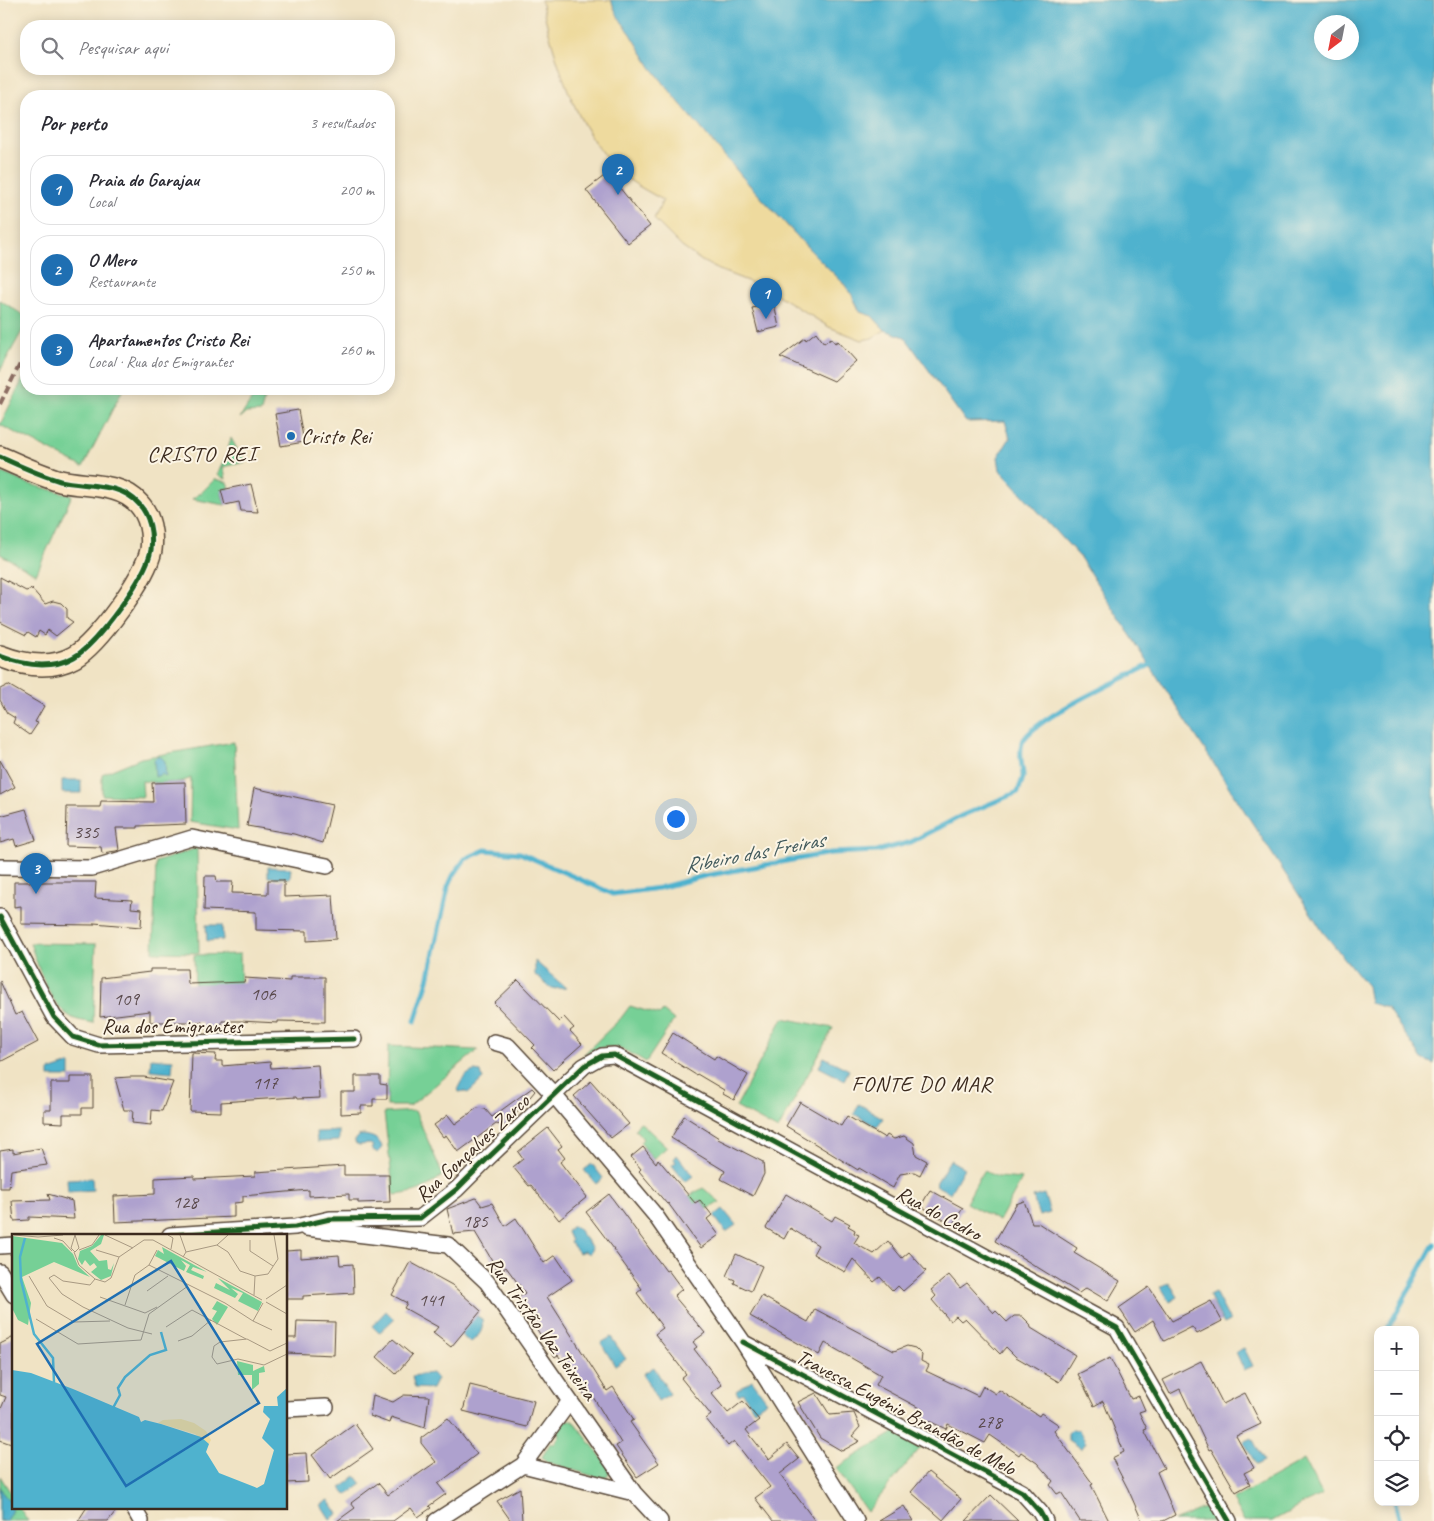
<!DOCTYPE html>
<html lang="pt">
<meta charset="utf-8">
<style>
:root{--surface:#fff;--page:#f7f7f7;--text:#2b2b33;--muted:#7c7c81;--line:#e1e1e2;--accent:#1f6fb2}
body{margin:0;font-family:Caveat,sans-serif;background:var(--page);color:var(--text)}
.controls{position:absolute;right:15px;bottom:15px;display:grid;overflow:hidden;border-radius:10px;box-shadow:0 2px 12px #0003}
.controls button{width:45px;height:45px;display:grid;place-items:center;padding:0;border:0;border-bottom:1px solid var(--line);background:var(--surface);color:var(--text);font:25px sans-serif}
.compass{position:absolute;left:1314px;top:15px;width:45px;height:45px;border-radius:50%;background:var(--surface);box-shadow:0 2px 12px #0003;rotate:212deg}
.you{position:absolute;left:675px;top:818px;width:18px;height:18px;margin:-12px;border:4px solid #fff;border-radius:50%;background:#1a73e8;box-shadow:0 0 0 8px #1a73e833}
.badge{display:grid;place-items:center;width:32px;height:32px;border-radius:50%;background:var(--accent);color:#fff;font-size:16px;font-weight:700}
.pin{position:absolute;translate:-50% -41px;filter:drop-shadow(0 1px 2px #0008)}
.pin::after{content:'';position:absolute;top:26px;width:18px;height:15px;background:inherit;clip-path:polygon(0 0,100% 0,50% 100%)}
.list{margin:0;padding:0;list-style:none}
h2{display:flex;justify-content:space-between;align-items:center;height:65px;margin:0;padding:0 20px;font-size:21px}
h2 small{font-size:16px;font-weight:400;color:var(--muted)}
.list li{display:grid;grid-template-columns:32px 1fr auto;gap:15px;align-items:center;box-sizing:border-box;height:70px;margin:0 10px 10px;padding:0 10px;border:1px solid var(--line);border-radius:20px}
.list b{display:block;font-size:19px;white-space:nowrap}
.list p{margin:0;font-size:16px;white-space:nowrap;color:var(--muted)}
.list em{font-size:16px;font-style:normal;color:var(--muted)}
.icon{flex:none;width:28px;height:28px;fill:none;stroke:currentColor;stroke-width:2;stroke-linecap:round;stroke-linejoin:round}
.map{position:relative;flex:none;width:1434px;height:1521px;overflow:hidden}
.search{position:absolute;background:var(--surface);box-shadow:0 2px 12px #0003;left:20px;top:20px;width:375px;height:55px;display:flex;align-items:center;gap:12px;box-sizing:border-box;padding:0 18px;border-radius:20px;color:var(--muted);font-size:19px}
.panel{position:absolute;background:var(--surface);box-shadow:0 2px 12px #0003;left:20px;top:90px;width:375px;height:305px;border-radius:20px}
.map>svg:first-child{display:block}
.green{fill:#76d096;stroke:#587d5a}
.sand{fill:#eeda9e;stroke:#94825e}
.water{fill:#4fb2ce;stroke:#456e76;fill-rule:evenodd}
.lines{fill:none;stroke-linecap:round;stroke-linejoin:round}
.stream{stroke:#4fb2ce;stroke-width:5}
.building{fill:#aea1ce}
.street-casing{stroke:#564637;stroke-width:18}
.secondary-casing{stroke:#564637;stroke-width:24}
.street{stroke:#fff;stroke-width:15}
.secondary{stroke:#fbe6c3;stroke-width:21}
.quiet{stroke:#8d6e63;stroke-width:4;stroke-dasharray:8 4;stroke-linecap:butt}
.cycleway-casing{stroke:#fcf5e5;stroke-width:8}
.cycleway{stroke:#1b5e20;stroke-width:5}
.poi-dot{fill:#1f6fb2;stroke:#fcf5e5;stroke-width:2}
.labels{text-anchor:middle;stroke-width:4;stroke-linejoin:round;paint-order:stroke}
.number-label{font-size:19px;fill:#58484a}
.poi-label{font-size:21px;fill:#3b2a1e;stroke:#fcf5e5;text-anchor:start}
.street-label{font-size:21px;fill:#3b2a1e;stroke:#fcf5e5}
.neighbourhood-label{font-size:22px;letter-spacing:1px;fill:#3b2a1e;stroke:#fcf5e5}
.water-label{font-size:22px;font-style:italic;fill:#425a5c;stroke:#fcf5e5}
.inset-river{fill:none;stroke:#4fb2ce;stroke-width:2.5}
.inset-road{fill:none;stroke:#a89982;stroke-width:1}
.view{fill:#1f6fb2;fill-opacity:0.15;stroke:#1f6fb2;stroke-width:2.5}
.inset-edge{fill:none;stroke:#3b2a1e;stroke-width:2.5}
</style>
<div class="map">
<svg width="1434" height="1521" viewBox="0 0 1434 1521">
<rect width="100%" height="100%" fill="#fcf5e5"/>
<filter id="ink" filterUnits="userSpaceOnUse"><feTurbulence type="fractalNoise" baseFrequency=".02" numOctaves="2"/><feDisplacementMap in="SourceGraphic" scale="10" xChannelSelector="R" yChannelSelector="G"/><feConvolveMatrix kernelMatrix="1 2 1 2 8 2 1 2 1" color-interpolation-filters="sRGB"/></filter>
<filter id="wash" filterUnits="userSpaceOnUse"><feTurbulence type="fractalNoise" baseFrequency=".0096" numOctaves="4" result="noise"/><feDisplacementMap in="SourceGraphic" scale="20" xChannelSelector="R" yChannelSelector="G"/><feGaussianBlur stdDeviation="1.12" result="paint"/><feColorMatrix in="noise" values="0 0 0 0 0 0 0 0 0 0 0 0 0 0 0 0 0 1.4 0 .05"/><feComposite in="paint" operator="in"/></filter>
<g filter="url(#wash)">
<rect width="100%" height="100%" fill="#f0e3c4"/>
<path class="green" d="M0,300L26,317V324L0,371Z
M26,373V389H123L83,467L0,425Z
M252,399L264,400L261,412L246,413L240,418Z
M231,438L240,455L246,459L245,462L223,467L226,479L217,475L227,454Z
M0,472L29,484L72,495L36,574L0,554Z
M215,479L227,482L229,488L221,490L225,505L192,499L202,492Z
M234,742L238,830L190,822L191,778C178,785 157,783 142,781L143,797L102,795V774L141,758Z
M197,848L199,953L153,952L156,862Z
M30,943L96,944L93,1023C86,1021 77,1021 71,1017C49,1005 38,966 30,943Z
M240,954L241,999L195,1000L194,955Z
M630,1006L659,1015L663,1011L674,1020L646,1062C623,1048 608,1040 583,1055L621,1018Z
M783,1018L833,1028L778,1130L736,1107Z
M388,1046L478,1050L410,1106H387Z
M415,1111L443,1175C426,1189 416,1193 394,1195L384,1113Z
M640,1122L667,1147L653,1159L640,1142L643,1139L635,1129Z
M983,1171L998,1177L1022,1179L999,1221L966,1203Z
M703,1188L720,1202L708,1209L700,1200L692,1206L687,1197Z
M567,1420H571L575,1423L606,1463L610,1472L606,1477H596L547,1462L542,1457L551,1442L554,1444L560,1435L557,1432L563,1423Z
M900,1429L922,1446L867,1512L836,1468Z
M1304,1460L1322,1494L1272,1521H1244L1232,1500Z
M0,1476L14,1498V1507H19L28,1521H0Z
M1208,1506L1216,1521H1174Z"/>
<path class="sand" d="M541,0H611L618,17L631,34L651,67L678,101L744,179L810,250L844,284L852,295L860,312L872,316L885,330L872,338L862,340L829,327L768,289L719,270L702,261L682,247L654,219L663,200C649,192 633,184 621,173C576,134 554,56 541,0Z"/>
<path class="water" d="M611,0H1434V1064L1422,1059L1387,1008L1370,1003L1367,986L1323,932L1079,556L1000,470L998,457L1010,438L1005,421L966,422L905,337L885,330L872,316L860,312L852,295L844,284L810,250L744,179L678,101L651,67L631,34L618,17ZM1322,22H1352V52H1322Z
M157,757H161L165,761L166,777L162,774L155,777L154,760Z
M62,780H81V793H62Z
M268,867L291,868L290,878L268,877Z
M206,925H222L223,940L207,941Z
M535,961L566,988L552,989L535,975Z
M824,1057L849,1070L844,1080L819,1067Z
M151,1058L173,1060L172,1072L150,1070Z
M70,1064V1077H49V1071Z
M474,1071L481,1072L483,1079L468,1093L465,1091L459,1092L458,1088C462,1079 466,1074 474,1071Z
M859,1104L883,1118L877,1127L854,1114Z
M339,1131V1141L317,1142L316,1132Z
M363,1135C371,1136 379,1138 382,1147L378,1153L371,1149L373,1146L370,1144L359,1145L355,1143V1139L358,1136Z
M677,1155L693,1176L685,1182L672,1165L676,1162L674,1159Z
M950,1160L964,1168L950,1193L935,1185Z
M592,1164L603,1178L596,1184L584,1170Z
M92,1178L93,1190L68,1192L67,1179Z
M1044,1194L1050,1213L1039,1216L1033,1197Z
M723,1209L736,1225L726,1232L714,1216Z
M572,1226L577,1228L592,1248L589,1254L584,1251L579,1253L570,1242L571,1241L567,1232Z
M1169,1282L1178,1297L1170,1302L1161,1287Z
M1215,1292L1230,1321L1224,1324L1209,1295Z
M386,1311L394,1319L379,1333L372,1326Z
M477,1316L482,1319C484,1332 479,1335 470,1343L454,1328Z
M611,1337L626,1359L615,1366L601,1343Z
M1244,1348L1253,1366L1244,1370L1236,1352Z
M654,1367L670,1394L658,1401L643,1374Z
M432,1373L437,1379L432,1389L415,1388L412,1376Z
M752,1380L767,1401L754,1410L743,1393L738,1395L736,1391Z
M1072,1429L1079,1430L1086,1443L1082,1448H1080L1068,1440V1433Z
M1252,1438L1264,1461L1256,1465L1244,1442Z
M356,1476L362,1484L347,1495L341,1488Z
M0,1486L4,1495L12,1503V1510L6,1521H0Z
M329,1500L338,1514L330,1519L321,1505Z"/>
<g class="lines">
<path class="stream" d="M415,1021L428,980L448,887L453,876L465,859L485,850L520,853L613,894L659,888L704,876L831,853L877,851L911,842L963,815L1018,792C1019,788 1022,782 1023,777C1023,766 1018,755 1022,743C1031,719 1124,678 1150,665
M1387,1330L1434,1244
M1395,1502L1400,1521"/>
</g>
<g id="blocks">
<path class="building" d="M608,173L650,226L628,243L586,190Z
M774,304L779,327L758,332L752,308Z
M816,332L824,343L831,338L835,343L838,341L856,361L834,381L780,357L805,338L806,340Z
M298,410L304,442L281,446L275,414Z
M251,484L258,512L241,511L239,502L225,505L221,490Z
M0,577L26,591L32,589L45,604L53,601L61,603L67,609V618L73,622L56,636L48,630L45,635L39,631L36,637L28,632L26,635L0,622Z
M8,685L44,706L35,722L38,723L30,735L13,723L15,718L7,713L0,700V689Z
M0,760L15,787L0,795Z
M185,782L186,824L138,826V828H116L119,850L116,851L102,853L101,847L66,846L67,807H100L101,801L153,802L152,783Z
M254,788L332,805L323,843L294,834L247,826Z
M26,809L36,840L16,846L14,839L0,843V816Z
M205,876H216L217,882H233L232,893L268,894V880H284V897L333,895L336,939L307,941V931L256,930V912L204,910Z
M14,882H96L95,898L132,900L131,908L142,909L141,927L94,923V925L21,924V906L14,907Z
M150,969H187L188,984L244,982L245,978L290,981V977H325V1022L278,1021V1023L240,1021H222V1027L202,1028V1022H150V1011L100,1017L101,978L150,972Z
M518,980L559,1022L564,1017L574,1028L570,1031L582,1044L553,1070L532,1048L535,1045L494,1003Z
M0,981L15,1015L22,1012L38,1042L0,1062Z
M673,1033L714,1059L716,1056L748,1075L734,1100L723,1094L724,1090L697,1074L696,1075L661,1053Z
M192,1053L216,1054L215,1061H222V1066L270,1062L271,1068L318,1065L320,1098L297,1099L296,1097L221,1102V1112L190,1111Z
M355,1076H380V1084L387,1085V1099H373V1106H361V1113L341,1114V1092H355Z
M70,1077H93V1108H82V1114H63V1123L44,1122V1110H51V1083H70Z
M129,1077H144L173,1082L162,1111L152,1110L151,1125L132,1123L133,1110H124L115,1078Z
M591,1081L629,1124L611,1138L574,1096Z
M532,1088L535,1091L506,1126L496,1124L458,1152L446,1135L443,1137L434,1125L448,1115L455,1124L477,1108L485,1109L492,1117Z
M800,1102L841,1126L847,1116L885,1138L887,1135L894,1139L904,1136L914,1143L916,1155L927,1161L920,1175L914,1172L900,1174L893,1188L859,1168L858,1170L786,1126Z
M684,1116L719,1138L718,1139L763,1162L764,1174L753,1196L721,1179L725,1171L671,1138Z
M548,1128L562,1146L558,1149L565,1158L560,1162L587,1197L559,1220L531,1185L529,1186L513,1167L523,1159L518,1152Z
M643,1147L656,1163L658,1159L695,1203L700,1200L712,1215L707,1219L719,1235L701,1248L668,1203L667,1204L639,1171L641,1169L631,1157Z
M41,1148L47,1165L11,1170L9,1188H0V1151L13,1149V1153Z
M344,1166V1175H389L390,1202L358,1203V1200H349V1194L309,1196V1190L243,1196V1202L234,1203V1217L115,1222L114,1196L155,1194V1178L194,1176V1179L255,1176V1172Z
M930,1190L963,1208L952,1225L921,1206Z
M48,1194L72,1201L74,1219L29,1217V1220L14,1221L12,1201L50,1200Z
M609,1194L666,1271L668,1270L682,1289L674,1296L705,1333L693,1342L697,1347L694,1349L722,1385L711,1393L728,1413L743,1401L759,1420L746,1430L769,1459L787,1444L799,1459L780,1474L815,1521H773L755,1498L770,1487L734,1441L728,1446L706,1419L711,1415L681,1378L686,1374L655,1334L663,1328L637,1293L642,1289L613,1249H614L586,1212Z
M786,1194L832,1221L835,1216L850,1224L848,1226L855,1230L854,1233L859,1235L854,1243L874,1254L888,1241L902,1258L909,1252L926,1271L903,1291L898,1286L893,1291L880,1277L874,1282L853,1259L845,1272L813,1254L818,1245L790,1228L784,1239L766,1228Z
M476,1198L482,1206L492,1203L505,1226L516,1218L544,1263L555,1255L572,1280L547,1297L607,1391L613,1387L634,1420L630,1422L659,1463L637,1477L616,1446L621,1443L590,1392L585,1395L558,1355L555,1357L534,1325L536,1324L518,1298L525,1293L506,1267L499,1272L475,1232L453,1234L447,1209Z
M1024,1201L1032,1223H1038L1077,1248L1074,1253L1120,1281L1108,1301L1086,1288L1079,1293L995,1241L1016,1204Z
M301,1250V1258L339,1255L340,1265L353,1264L354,1293L303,1296V1299H286V1251Z
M736,1254L762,1266L751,1291L734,1283L735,1280L726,1276Z
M410,1262L452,1285L481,1311L451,1347L433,1333L438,1327L404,1308L407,1303L392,1295Z
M949,1275L960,1288L967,1283L994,1313L996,1311L1007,1322L1014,1316H1022L1030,1324L1031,1328L1075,1355L1059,1382L1016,1357L1006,1347L1000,1354L965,1318L961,1321L956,1316L950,1321L932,1300L936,1296L931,1290Z
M1149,1287L1172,1321L1211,1301L1222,1321L1197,1334L1192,1327L1164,1341L1153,1320L1135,1332L1119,1308Z
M762,1296L808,1322L815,1309L894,1351L907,1346L915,1348L922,1355L921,1361L929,1365L926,1371L978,1396L983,1386L996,1394L999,1390L1039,1416L1041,1413L1059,1425L1054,1431L1093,1484L1091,1485L1109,1521H1080L1061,1492L1057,1494L1050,1485L1053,1481L1037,1463L1021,1452L1019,1455L990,1435L985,1443L948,1424L946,1429L920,1417L923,1410L876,1385L881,1375L825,1343L819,1355L750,1316Z
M297,1321L335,1322L334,1355L286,1353V1338H296Z
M14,1337V1445L0,1440V1411L6,1397L0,1395V1344Z
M393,1339L412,1355L396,1374L377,1357Z
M1110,1358L1131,1399L1139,1396L1145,1410L1139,1412L1147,1429L1144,1430L1164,1468L1157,1472L1175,1515L1163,1521H1142L1128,1489L1112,1458L1124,1452L1103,1401L1094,1406L1078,1374Z
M1201,1361L1223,1404L1245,1393L1261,1424L1236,1436L1254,1468L1244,1473L1250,1484L1236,1492L1211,1449L1209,1450L1180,1389L1170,1394L1163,1380Z
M470,1385L534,1401L527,1427L463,1411Z
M816,1393L830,1415L854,1413L860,1427L852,1436L860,1441L842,1451L820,1438L798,1402Z
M373,1395L393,1402L404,1395L429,1396L425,1428L391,1417L389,1423L370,1416Z
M448,1418L477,1454L438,1484L446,1494L429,1506L431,1508L418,1517L411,1508L393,1521H337L355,1508L351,1503L378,1483L388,1495L436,1462L421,1443V1438Z
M355,1424L373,1449L330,1479L312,1455Z
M306,1453L308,1482L286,1483V1454Z
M928,1472L961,1499L943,1520L911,1492Z
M520,1488L522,1521H511L497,1501Z
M991,1495L1018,1521H966Z
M904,1506L913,1521H879Z
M87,1507H119L108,1521H78Z"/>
</g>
</g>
<g filter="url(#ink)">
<use href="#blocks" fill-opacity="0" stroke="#564637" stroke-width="1"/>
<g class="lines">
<defs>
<path id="street" d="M0,867L92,868L192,838L327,866
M0,917L54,1017L73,1037L99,1045L354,1039
M494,1042L508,1046L554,1095L655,1215L743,1342L856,1521
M306,1228L448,1245L487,1282L634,1493L660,1521
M170,1235L295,1227L330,1219L420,1218L457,1189L488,1158L584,1066L602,1056L614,1055L1117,1328L1229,1521
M0,1246L14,1245
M0,1272L14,1295
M744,1343L1022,1492L1040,1512L1045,1521
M286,1409L326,1407
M523,1465L634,1493
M133,1507L141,1521
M436,1521L523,1465L570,1401"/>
<path id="secondary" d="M0,457C20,466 39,475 60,481C86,487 120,482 139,504C150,516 153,534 151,550C146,577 97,644 74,657C51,670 23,665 0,656"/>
</defs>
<use href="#street" class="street-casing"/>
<use href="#secondary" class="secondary-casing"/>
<use href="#street" class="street"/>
<use href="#secondary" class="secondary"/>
<path class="quiet" d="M0,404L26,352"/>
<defs>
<path id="cycleway" d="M0,457C20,466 39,475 60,481C86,487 120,482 139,504C150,516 153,534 151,550C146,577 97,644 74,657C51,670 23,665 0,656
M0,917L54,1017L73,1037L99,1045L354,1039
M170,1235L295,1227L330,1219L420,1218L457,1189L488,1158L584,1066L602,1056L614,1055L1117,1328L1229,1521
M743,1342L1022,1492L1040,1512L1045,1521"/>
</defs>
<use href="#cycleway" class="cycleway-casing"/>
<use href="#cycleway" class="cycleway"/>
</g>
</g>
<circle class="poi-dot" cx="291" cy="436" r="5"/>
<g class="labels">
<g class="number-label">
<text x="86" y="838">335</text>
<text x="263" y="1000">106</text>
<text x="126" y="1005">109</text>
<text x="265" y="1089">117</text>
<text x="185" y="1208">128</text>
<text x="475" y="1227">185</text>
<text x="431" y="1306">141</text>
<text x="989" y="1428">278</text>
</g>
<g class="poi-label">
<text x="301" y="443">Cristo Rei</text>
</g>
<g class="street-label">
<text x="172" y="1033">Rua dos Emigrantes</text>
<text transform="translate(472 1148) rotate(-43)" y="7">Rua Gonçalves Zarco</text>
<text transform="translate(939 1213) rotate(28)" y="7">Rua do Cedro</text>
<text transform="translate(542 1328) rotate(54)" y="7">Rua Tristão Vaz Teixeira</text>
<text transform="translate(906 1412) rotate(28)" y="7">Travessa Eugénio Brandão de Melo</text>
</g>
<g class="neighbourhood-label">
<text x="202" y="461">CRISTO REI</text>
<text x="922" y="1091">FONTE DO MAR</text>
</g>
<g class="water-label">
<text transform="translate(754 852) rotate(-11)" y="8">Ribeiro das Freiras</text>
</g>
</g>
<g transform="translate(12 1234)">
<rect width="275" height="275" fill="#f0e3c4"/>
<path d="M89,1H92L89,10L78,17L87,27L95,26L96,35L99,36L102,29L99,42L89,46L79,38L85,33L82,29L78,32L73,26L70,31L66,25L68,17L80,12ZM0,2L50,9L61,20L66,32L78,43L42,28L10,43L19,69L16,91L6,86L0,74ZM150,13L195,38L181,33L179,36L192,42L191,45L174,38L178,31L169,26L174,32L172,37L143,22L146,16L152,20ZM206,44L250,68L246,77L226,67L231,59L219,54L226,60L223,64L202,54L204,49L218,56ZM205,67L216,73L205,91L200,85L205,77L200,75ZM225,127L241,131V137L252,132L253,138L247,139V150L240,156V141H226Z" fill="#76d096"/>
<path d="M151,186L169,185L182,189L194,197L199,206L197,210L183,200L146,189Z" fill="#eeda9e"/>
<path d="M0,136L19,139L61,155L127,183L129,188L133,186L149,190L189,203L197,210L194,218L207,239L245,254L252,250L262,216L250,204L258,185L251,178L252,172H266L265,163L275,154V274H0Z" fill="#4fb2ce"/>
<path class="inset-river" d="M13,4L8,23L9,46L22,100L41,124L42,148M101,174L108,161L106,154L113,143L138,121L154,116L149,98"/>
<path class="inset-road" d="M2,1L26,3L51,1M63,1L67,14L63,18L59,14L63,1M93,1L121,14M156,1L161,4L159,15M168,1L174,18M42,4L51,7L60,17M238,6V17L261,32M205,11L216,18L228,37L243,42M67,16L80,11L87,1M84,16L107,23M62,18L67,31L83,45L93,48L99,44L107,23L132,6H141L250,66M171,23L174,18L205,11L216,1M137,31L213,69L241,87L251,69M17,42L35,72L62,88L98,87M83,45L78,51L51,47L42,41L37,44L50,60L71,73L116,94L140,100M135,57L156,42M242,61L243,42L256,40L266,25L262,1M88,63L133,79L145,73M254,65L275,51M254,68L275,80M113,71L123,41L137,31L145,16M24,85L66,110L129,106L137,80L176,52M241,87L260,96M154,93L180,76L234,105M166,107L180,102L199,86M275,109L258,117L235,105L208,108L202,112L200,123L205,130L226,125L252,131L275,120"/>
<path class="view" d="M159,27L247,169L114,252L25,110Z"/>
<rect width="275" height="275" class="inset-edge"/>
</g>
</svg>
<div class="controls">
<button>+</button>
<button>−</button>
<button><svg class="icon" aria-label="locate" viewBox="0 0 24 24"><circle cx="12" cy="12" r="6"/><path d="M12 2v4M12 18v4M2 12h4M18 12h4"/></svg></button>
<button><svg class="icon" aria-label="layers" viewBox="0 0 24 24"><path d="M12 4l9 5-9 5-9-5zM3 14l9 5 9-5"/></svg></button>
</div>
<svg class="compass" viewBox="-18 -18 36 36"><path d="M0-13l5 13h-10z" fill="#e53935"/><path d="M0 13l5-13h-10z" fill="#7c7c81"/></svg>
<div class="you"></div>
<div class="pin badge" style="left:766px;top:319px">1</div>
<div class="pin badge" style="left:618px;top:195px">2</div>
<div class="pin badge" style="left:36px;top:894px">3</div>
<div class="search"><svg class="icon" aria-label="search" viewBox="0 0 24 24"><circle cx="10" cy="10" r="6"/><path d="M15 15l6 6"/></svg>Pesquisar aqui</div>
<section class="panel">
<h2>Por perto<small>3 resultados</small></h2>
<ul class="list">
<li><span class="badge">1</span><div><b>Praia do Garajau</b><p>Local</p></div><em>200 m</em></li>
<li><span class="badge">2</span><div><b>O Mero</b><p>Restaurante</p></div><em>250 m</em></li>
<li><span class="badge">3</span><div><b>Apartamentos Cristo Rei</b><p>Local · Rua dos Emigrantes</p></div><em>260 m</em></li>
</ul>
</section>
</div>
